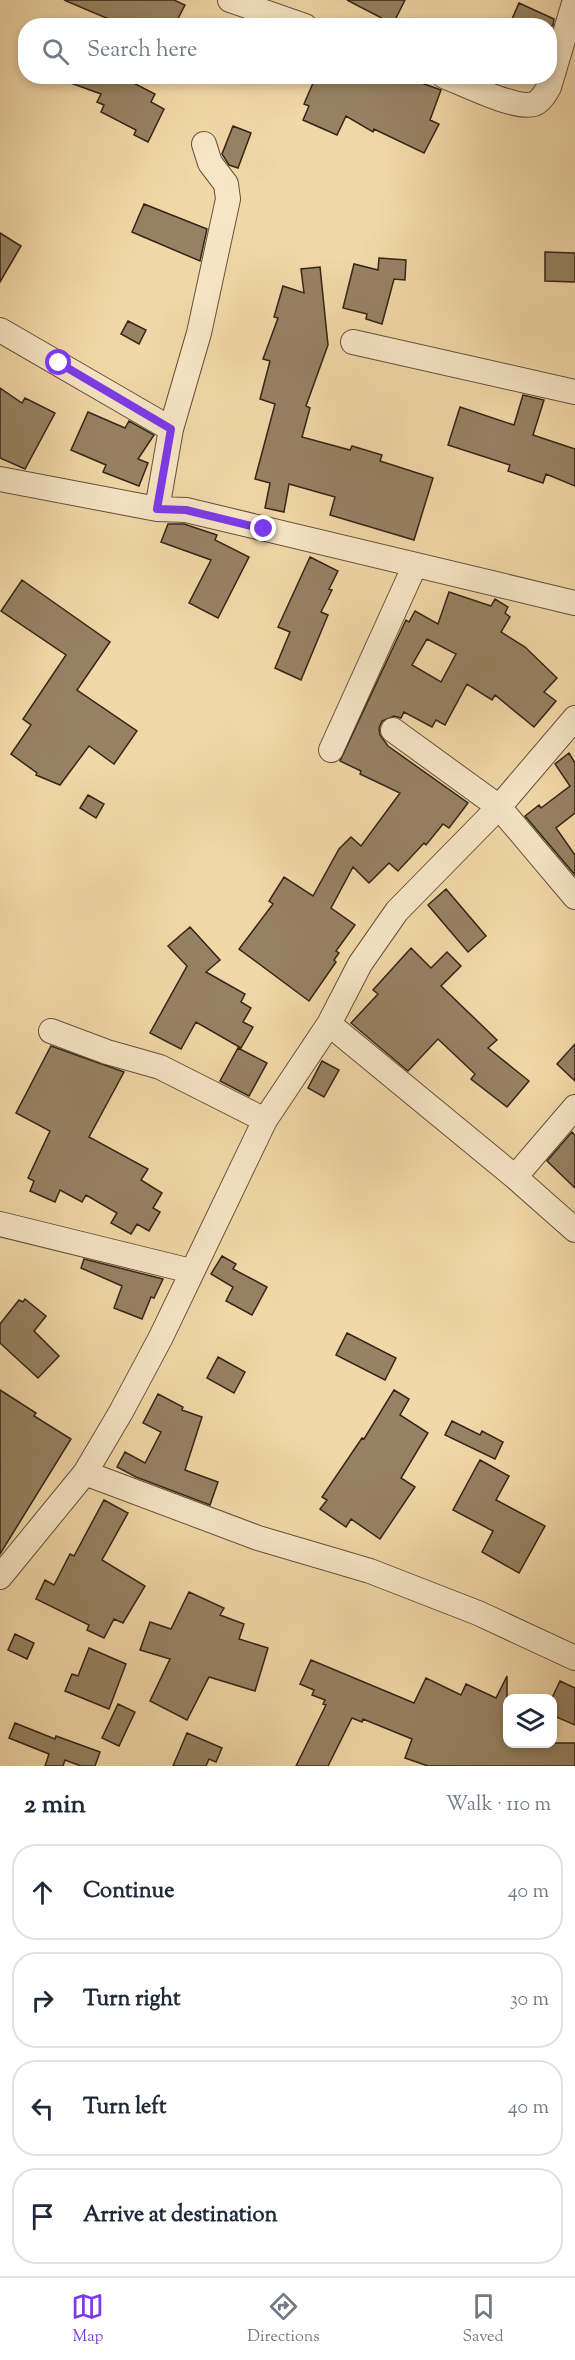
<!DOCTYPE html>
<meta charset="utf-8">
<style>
:root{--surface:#fff;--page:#f6f6f7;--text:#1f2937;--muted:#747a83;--line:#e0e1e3;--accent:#7c3aed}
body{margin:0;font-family:"Sorts Mill Goudy",serif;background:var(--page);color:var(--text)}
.controls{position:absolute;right:18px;bottom:18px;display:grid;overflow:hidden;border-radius:12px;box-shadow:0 3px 9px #0003}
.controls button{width:54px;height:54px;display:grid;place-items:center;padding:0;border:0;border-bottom:2px solid var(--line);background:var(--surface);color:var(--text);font:30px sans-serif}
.stop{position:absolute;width:18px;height:18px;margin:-14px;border:4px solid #7c3aed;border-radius:50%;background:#fff}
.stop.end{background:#7c3aed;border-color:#fff;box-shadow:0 2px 6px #0008}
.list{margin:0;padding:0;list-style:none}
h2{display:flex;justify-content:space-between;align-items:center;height:78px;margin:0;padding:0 24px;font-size:26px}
h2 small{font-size:20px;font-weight:400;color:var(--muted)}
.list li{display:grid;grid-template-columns:39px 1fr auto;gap:18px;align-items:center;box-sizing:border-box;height:96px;margin:0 12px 12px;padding:0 12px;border:2px solid var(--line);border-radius:24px}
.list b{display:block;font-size:22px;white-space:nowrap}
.list em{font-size:20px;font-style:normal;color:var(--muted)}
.icon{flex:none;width:33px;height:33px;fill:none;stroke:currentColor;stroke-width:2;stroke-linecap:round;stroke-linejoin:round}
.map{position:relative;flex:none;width:575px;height:1766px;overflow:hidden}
.search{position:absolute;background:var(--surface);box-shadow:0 3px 9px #0003;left:18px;right:18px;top:18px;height:66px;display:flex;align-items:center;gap:15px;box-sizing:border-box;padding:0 21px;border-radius:24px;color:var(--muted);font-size:22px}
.sheet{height:510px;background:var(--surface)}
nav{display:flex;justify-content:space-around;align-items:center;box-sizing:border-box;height:84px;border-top:2px solid var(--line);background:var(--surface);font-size:16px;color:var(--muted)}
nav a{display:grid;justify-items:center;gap:3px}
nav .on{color:var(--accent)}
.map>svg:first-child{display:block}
.building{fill:#978263;stroke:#352418;stroke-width:1.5;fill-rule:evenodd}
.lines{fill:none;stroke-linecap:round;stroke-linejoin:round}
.minor-casing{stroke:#64513c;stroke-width:26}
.minor{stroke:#f7e6c6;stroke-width:24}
.route{stroke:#7c3aed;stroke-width:8}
</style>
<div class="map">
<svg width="575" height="1766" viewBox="0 0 575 1766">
<rect width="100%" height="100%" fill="#f2d8a8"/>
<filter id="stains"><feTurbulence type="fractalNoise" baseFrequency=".00333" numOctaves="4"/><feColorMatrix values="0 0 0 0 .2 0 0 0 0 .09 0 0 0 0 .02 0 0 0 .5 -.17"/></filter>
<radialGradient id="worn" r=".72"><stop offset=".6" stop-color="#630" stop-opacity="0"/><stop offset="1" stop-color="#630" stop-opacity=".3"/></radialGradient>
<path class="building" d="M64,0H174L185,5L174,26H125Z
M347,0H405L393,24Z
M519,3L554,19L553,26H509Z
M58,76H120L155,94L151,102L164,109L148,142L134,135L136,130L101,112L104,105L97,102L101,94L57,78Z
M316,76H402L441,90L430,120L439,124L424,153L374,129L373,132L346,116L337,135L303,120L309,106L304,104Z
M233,126L251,133L238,168L229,165L222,154Z
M144,204L207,229L200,261L132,232Z
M0,233L21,246L0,282Z
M545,252L575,253V282L545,281Z
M379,258L406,260L405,280L394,279L382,324L366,319L367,314L343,308L354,264L378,270Z
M320,267L328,345L306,406L310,408L302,437L350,450L352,446L382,455L380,461L433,478L414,540L330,515L335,497L289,484L284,512L265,508L270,483L255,479L275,404L260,399L270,361L263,359L278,318L274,317L283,286L304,293L301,269Z
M128,321L146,330L139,344L121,334Z
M0,388L22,403L25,398L55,413L25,469L0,458Z
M523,395L544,400L533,435L575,449V486L546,474L543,483L508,471L510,465L448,445L460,407L514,425Z
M88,412L125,428L129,421L154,435L138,459L148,463L139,486L103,472L106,465L71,450Z
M168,524H184L217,535L215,540L249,557L218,618L189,603L211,560L161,542Z
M310,557L338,571L329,589L332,590L321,612L328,615L301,680L275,668L290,632L278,627Z
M22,580L110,642L77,690L137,731L114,764L89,746L60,785L36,775L37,773L11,754L31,725L23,719L66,655L1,611Z
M449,592L491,606L495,599L508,607L505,613L510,617L501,632L525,647L557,678L544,692L556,701L534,727L495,695L492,700L467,684L445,725L436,720L432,727L404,712L401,718L394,716L382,721L379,728L380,735L388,746L468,803L449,828L443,824L426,845L424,843L398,871L389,863L369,883L353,867L331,908L355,925L336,951L339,953L334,960L336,962L309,1001L239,949L273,904L269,901L284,877L313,896L339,849L351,837L361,846L400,793L360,774L361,771L340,761L406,620L409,622L415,611L438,624ZM427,639L456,654L441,682L412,665Z
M569,753L575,763V813L556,828L575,855V875L525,816L539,805L541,808L570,786L555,764Z
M88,795L104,804L96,818L80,808Z
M446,889L486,936L468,952L428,905Z
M190,927L220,960L206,972L245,994L241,1002L251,1008L243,1022L253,1027L241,1048L196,1022L181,1049L150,1033L187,966L168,946Z
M411,948L431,968L447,952L461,966L441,986L497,1040L488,1048L529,1081L507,1107L471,1079L475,1074L438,1039L408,1071L351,1023L378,994L373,990Z
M575,1044V1081L557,1064Z
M51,1046L124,1072L89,1137L148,1169L141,1180L162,1193L153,1208L160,1212L149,1231L137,1224L131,1234L111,1223L117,1213L86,1195L82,1202L60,1190L55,1202L30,1191L34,1181L28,1178L50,1131L16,1113Z
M238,1048L267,1063L249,1096L220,1081Z
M322,1061L339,1070L324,1097L308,1088Z
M572,1132L575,1135V1188L547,1161Z
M222,1256L236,1264L233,1269L267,1287L252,1315L226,1301L233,1287L211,1274Z
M84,1259L163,1279L154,1298L151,1297L142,1319L114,1308L122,1286L81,1268Z
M25,1299L46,1316L34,1331L59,1356L38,1378L0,1343V1324L19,1300L23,1302Z
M347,1333L396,1358L385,1380L336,1355Z
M218,1357L245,1372L234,1393L207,1378Z
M0,1390L36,1413L34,1416L71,1439L0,1554Z
M394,1390L409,1399L400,1415L428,1433L401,1478L415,1487L380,1539L351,1519L346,1527L320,1509L327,1500L322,1497L362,1438L364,1439Z
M158,1394L183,1407L182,1410L202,1417L185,1470L218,1482L210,1505L136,1477L117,1467L125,1452L145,1463L161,1432L143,1423Z
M452,1421L480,1435L482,1431L503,1442L495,1459L445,1435Z
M480,1460L509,1476L496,1500L545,1526L519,1573L482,1552L493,1531L453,1510Z
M104,1500L128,1513L102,1560L145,1586L123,1623L114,1619L104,1638L87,1630L89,1625L36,1599L45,1580L54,1585L70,1554L74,1556Z
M189,1592L224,1608L220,1615L244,1624L239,1639L268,1648L255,1691L209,1677L187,1720L150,1701L170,1659L140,1650L150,1622L171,1629Z
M15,1634L34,1643L27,1659L8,1650Z
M89,1648L126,1664L109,1709L65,1691L72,1674L78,1676Z
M311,1660L414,1703L426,1678L461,1695L466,1684L496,1698L507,1676V1743H575V1766H428L405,1758L412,1739L363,1719L362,1722L352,1718L328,1766H296L326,1705L323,1704L325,1700L312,1695L314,1690L300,1684Z
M560,1681L575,1688V1725L552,1715V1698Z
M118,1704L135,1712L119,1746L102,1738Z
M15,1723L55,1739L56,1736L100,1752L95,1766H81L65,1760L63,1766H45L49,1754L9,1738Z
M187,1733L222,1748L216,1762L209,1759L206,1766H173Z"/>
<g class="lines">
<defs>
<path id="minor" d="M230,0L305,26
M444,76C464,84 516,110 534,104C541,101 545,94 549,87L575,0
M0,330L171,429L157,509
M353,342L575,392
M171,429L199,333L228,199L226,184L210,163L204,144
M0,479L157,509L186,510L575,603
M393,730L499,807L575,897
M331,750L415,565
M329,1024L515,1177L575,1230
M51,1031L107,1052L160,1067L265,1120
M515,1177L575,1107
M0,1224L191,1271
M85,1473L258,1538L370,1571L478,1613L575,1658
M0,1577L85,1473L121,1412L161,1337L265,1120L329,1024L360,964L397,911L499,807L575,718"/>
</defs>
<use href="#minor" class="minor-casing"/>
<use href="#minor" class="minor"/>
</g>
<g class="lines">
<path class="route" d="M59,363L171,429L157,509L186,510L264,529"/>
</g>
<rect width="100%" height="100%" filter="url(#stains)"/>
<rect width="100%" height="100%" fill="url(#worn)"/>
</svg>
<div class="controls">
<button><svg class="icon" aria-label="layers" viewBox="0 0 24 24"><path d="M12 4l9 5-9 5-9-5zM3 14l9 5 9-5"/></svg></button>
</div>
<div class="stop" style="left:59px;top:363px"></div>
<div class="stop end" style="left:264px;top:529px"></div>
<div class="search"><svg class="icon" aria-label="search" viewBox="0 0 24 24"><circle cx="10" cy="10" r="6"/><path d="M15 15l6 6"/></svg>Search here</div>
</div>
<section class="sheet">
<h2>2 min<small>Walk · 110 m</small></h2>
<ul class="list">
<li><svg class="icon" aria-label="ahead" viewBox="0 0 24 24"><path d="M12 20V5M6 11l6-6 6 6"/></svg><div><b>Continue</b></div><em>40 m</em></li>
<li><svg class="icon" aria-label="right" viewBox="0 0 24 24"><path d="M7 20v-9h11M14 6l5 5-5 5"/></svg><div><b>Turn right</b></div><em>30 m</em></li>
<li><svg class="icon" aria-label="left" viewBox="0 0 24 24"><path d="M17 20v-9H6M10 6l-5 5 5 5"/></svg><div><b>Turn left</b></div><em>40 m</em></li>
<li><svg class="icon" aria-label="arrive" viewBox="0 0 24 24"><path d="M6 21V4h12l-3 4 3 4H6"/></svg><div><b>Arrive at destination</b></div></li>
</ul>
</section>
<nav>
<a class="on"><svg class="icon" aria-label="map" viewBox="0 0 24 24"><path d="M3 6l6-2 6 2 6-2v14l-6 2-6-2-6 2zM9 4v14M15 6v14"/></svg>Map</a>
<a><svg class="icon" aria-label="directions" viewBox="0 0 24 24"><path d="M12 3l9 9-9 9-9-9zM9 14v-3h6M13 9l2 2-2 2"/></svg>Directions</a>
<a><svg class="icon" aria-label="saved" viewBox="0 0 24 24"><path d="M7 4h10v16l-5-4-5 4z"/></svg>Saved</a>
</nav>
